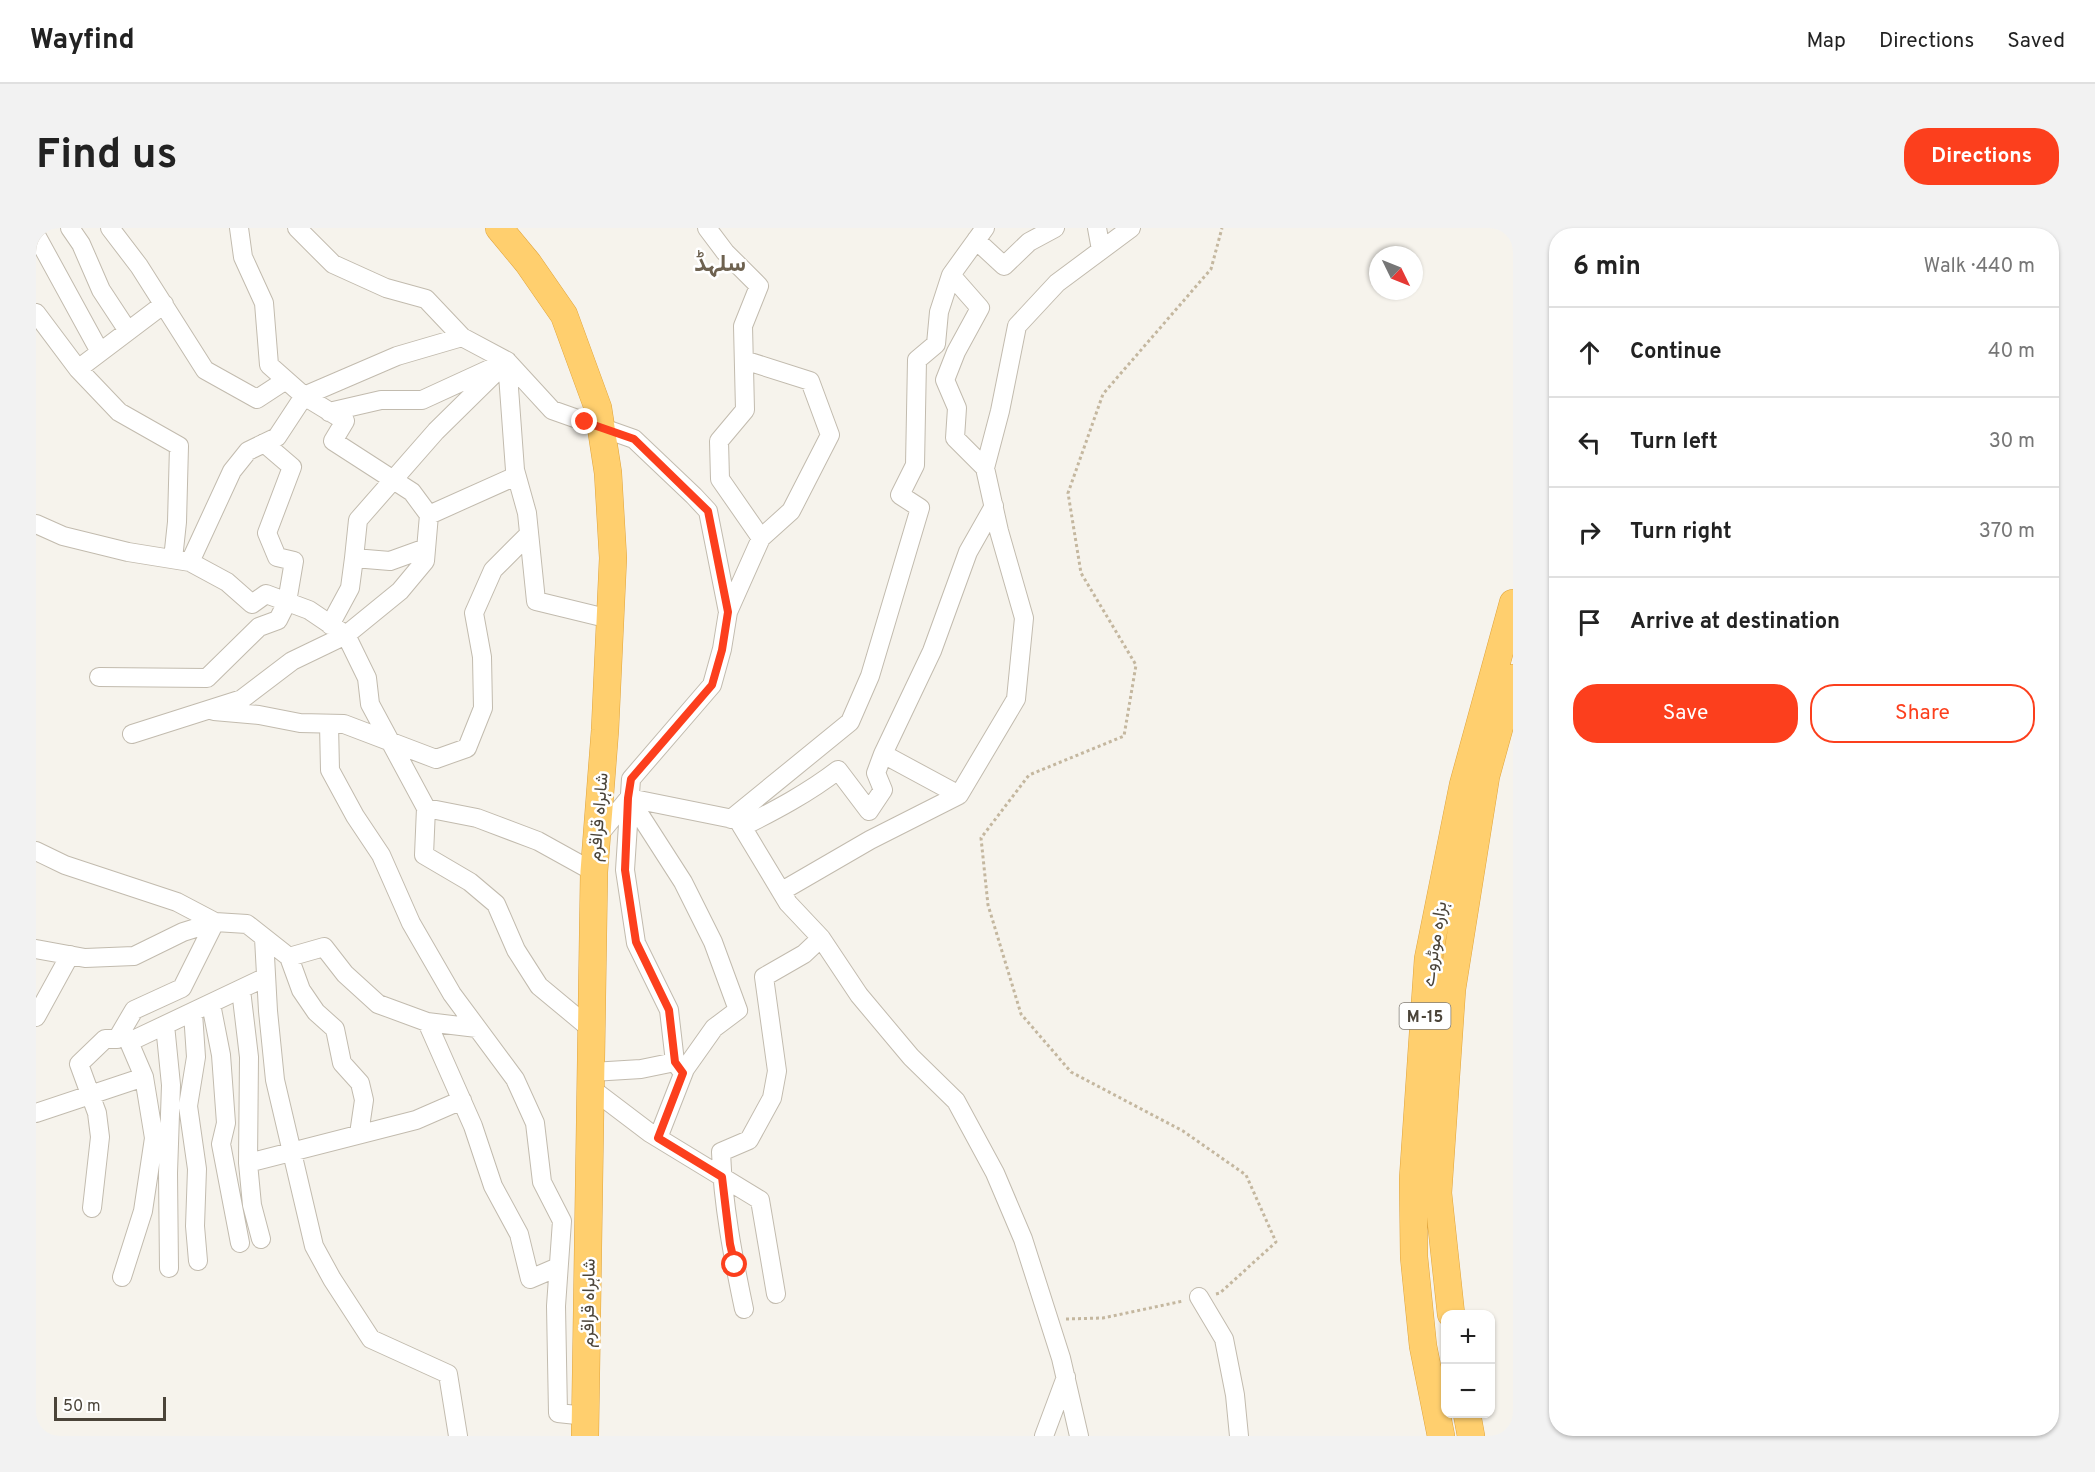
<!DOCTYPE html>
<meta charset="utf-8">
<style>
:root{--surface:#fff;--page:#f2f2f2;--text:#222;--muted:#767676;--line:#e0e0e0;--accent:#fc3f1d}
body{margin:0;font-family:Overpass,Vazirmatn,sans-serif;background:var(--page);color:var(--text)}
.controls{position:absolute;right:18px;bottom:18px;display:grid;overflow:hidden;border-radius:12px;box-shadow:0 2px 4px #0004}
.controls button{width:54px;height:54px;display:grid;place-items:center;padding:0;border:0;border-bottom:2px solid var(--line);background:var(--surface);color:var(--text);font:30px sans-serif}
.compass{position:absolute;left:1333px;top:18px;width:54px;height:54px;border-radius:50%;background:var(--surface);box-shadow:0 2px 4px #0004;rotate:133deg}
.scale{position:absolute;left:18px;bottom:15px;width:112px;box-sizing:border-box;padding-left:6px;border:3px solid #4b4439;border-top:0;font-size:16px;line-height:21px;white-space:nowrap;color:#4b4439;-webkit-text-stroke:4px #fff;paint-order:stroke}
.stop{position:absolute;width:18px;height:18px;margin:-14px;border:4px solid #fc3f1d;border-radius:50%;background:#fff}
.stop.end{background:#fc3f1d;border-color:#fff;box-shadow:0 2px 6px #0008}
.list{margin:0;padding:0;list-style:none}
h2{display:flex;justify-content:space-between;align-items:center;height:78px;margin:0;padding:0 24px;font-size:26px}
h2 small{font-size:20px;font-weight:400;color:var(--muted)}
.list li{display:grid;grid-template-columns:39px 1fr auto;gap:18px;align-items:center;box-sizing:border-box;height:90px;padding:0 24px;border-top:2px solid var(--line)}
.list b{display:block;font-size:22px;white-space:nowrap}
.list em{font-size:20px;font-style:normal;color:var(--muted)}
.actions{display:flex;gap:12px;padding:18px 24px}
.actions a{flex:1;padding:14px 0;border:2px solid var(--accent);border-radius:24px;text-align:center;font-size:21px;color:var(--accent)}
.actions .main{background:var(--accent);color:#fff}
.icon{flex:none;width:33px;height:33px;fill:none;stroke:currentColor;stroke-width:2;stroke-linecap:round;stroke-linejoin:round}
.map{position:relative;flex:none;width:1477px;height:1208px;overflow:hidden;border-radius:24px}
header{display:flex;align-items:center;gap:36px;box-sizing:border-box;height:84px;padding:0 30px;background:var(--surface);border-bottom:2px solid var(--line)}
header strong{font-size:28px}
nav{display:flex;gap:33px;margin-inline-start:auto;font-size:21px}
.intro{display:flex;align-items:center;justify-content:space-between;box-sizing:border-box;height:144px;padding:0 36px}
h1{margin:0;font-size:42px}
.button{padding:15px 27px;border-radius:24px;background:var(--accent);color:#fff;font-size:21px;font-weight:700}
main{display:flex;gap:36px;padding:0 36px}
aside{flex:1;background:var(--surface);border-radius:24px;box-shadow:0 2px 4px #0004}
.map>svg:first-child{display:block}
.lines{fill:none;stroke-linecap:round;stroke-linejoin:round}
.minor-casing{stroke:#c2bbae;stroke-width:20}
.highway-casing{stroke:#e0a43c;stroke-width:28}
.path{stroke:#c4b79f;stroke-width:3;stroke-dasharray:3 3;stroke-linecap:butt}
.minor{stroke:#fff;stroke-width:18}
.highway{stroke:#ffcf6e;stroke-width:27}
.route{stroke:#fc3f1d;stroke-width:8}
.labels{text-anchor:middle;stroke-width:5;stroke-linejoin:round;paint-order:stroke}
.shield{fill:#fff;stroke:#817c74;stroke-width:1.5}
.shield-label{font-size:16px;font-weight:bold;fill:#4b4439}
.street-label{font-size:18px;fill:#4b4439;stroke:#fff}
.district-label{font-size:24px;font-weight:bold;fill:#6e6250;stroke:#fff}
</style>
<header>
<strong>Wayfind</strong>
<nav><a>Map</a><a>Directions</a><a>Saved</a></nav>
</header>
<div class="intro"><h1>Find us</h1><a class="button">Directions</a></div>
<main>
<div class="map">
<svg width="1477" height="1208" viewBox="0 0 1477 1208">
<rect width="100%" height="100%" fill="#f6f3ec"/>
<g class="lines">
<defs>
<path id="minor" d="M34,0L45,16L65,62L92,103
M74,0L103,38L169,142L221,171L250,152
M261,0L297,36L350,60L390,71L426,109
M949,0L915,47L944,80L920,124L909,152L921,180L919,210L949,240
M1061,0L1065,22
M0,7L64,124
M940,12L968,38L993,14L1019,0
M0,85L42,141L83,184L143,218L141,294L137,331
M708,132L774,153L794,207L755,283L725,310
M42,141L128,76
M293,184L345,172H386L471,133L479,242L491,285L500,373L574,391
M393,287L480,248
M0,296L27,308L92,324L154,334L196,243L212,223L241,209L268,168L361,128L426,109L471,133L516,182L598,211L658,268L672,283L692,384
M318,330L322,292L400,203L461,143
M154,334L191,354L216,376L230,366L273,382L310,407L331,450L334,476L390,580L441,590L502,613L558,644
M294,397L314,360L318,330L354,333L390,320
M63,449L171,450L223,399L242,392L251,374L258,333L241,329L231,305L256,239L228,215
M178,483L223,487L264,495L308,496L400,531L431,520L447,480L446,429L438,385L457,342L493,306
M293,496L294,542L319,588L345,627L375,695L416,766L479,851L499,895L506,954L526,993L520,1078L522,1185L550,1188
M96,506L206,471L256,433L310,407L364,363L389,333L393,287L376,264L297,213L309,193L268,168L233,137L228,75L207,29L203,0
M847,526L896,423L932,324L958,278
M593,570L647,654L677,714L702,782L678,800L649,841L622,910
M390,580L388,627L434,654L460,676L480,722L503,758L556,802
M695,591L814,494L834,448L884,280L864,267L879,237L881,132L900,116L903,84L915,47
M706,599C740,582 772,565 802,542L833,583L847,562L840,545L847,526L923,567
M561,609L593,570L702,592L752,675L785,710L823,767L875,829L920,873L959,945L987,1011L1025,1130L1043,1208
M0,623L29,637L141,674L179,694L211,696L253,729L288,719L309,746L342,776L391,794L441,800
M746,663L834,612L923,567L980,471L988,390L963,303L949,240L964,183L981,98L1021,55L1095,0
M228,710L232,783L239,852L278,1018L296,1051L335,1111L412,1146L422,1208
M0,721L49,730L98,728L147,704L179,694
M253,729L265,762L280,784L299,801L306,835L324,855L328,872L323,906
M205,762L213,829L212,935
M175,776L185,827L190,895L185,916L204,1015
M157,785L160,829L152,878L161,941L159,998L162,1033
M0,789L34,727
M391,794L437,898L457,958L483,1006L494,1051L522,1039
M129,797L135,857L132,945L133,1040
M556,844L605,841L639,834
M647,845L639,834L633,782L600,715L589,642L595,551L676,457L686,421L692,384L725,310L684,251L683,213L709,182L707,98L723,58L689,24L671,0
M556,861L614,905L724,972L740,1066
M0,885L108,849
M56,980L64,909L61,885L43,836L69,811H81L98,782L146,760L179,694
M225,1011L216,977L212,935L380,892L426,872
M86,1049L107,983L118,910L108,849L93,814L230,749
M1163,1069L1188,1111L1199,1167L1203,1208
M708,1081C697,1029 687,977 685,924L713,912L736,870L741,843L728,749L768,726L785,710
M1008,1208L1030,1149"/>
<path id="highway" d="M463,0L492,35L528,87L562,180L572,245L577,330L569,502L558,644L549,1208
M1415,1086L1402,965L1416,761L1450,548L1477,450
M1431,1186L1435,1208
M1405,1208L1387,1118L1378,1029L1377,951L1392,731L1427,557L1477,375"/>
</defs>
<use href="#minor" class="minor-casing"/>
<use href="#highway" class="highway-casing"/>
<path class="path" d="M1180,1066L1184,1065L1240,1014L1210,947L1147,903L1035,844L985,786L952,677L945,610L993,547L1088,508L1100,437L1045,345L1032,265L1067,166L1175,41L1186,0
M1030,1091L1067,1090L1147,1073"/>
<use href="#minor" class="minor"/>
<use href="#highway" class="highway"/>
</g>
<g class="lines">
<path class="route" d="M549,194L598,211L672,283L692,384L686,422L676,457L595,551L592,570L589,642L600,714L633,782L639,834L647,845L622,910L686,949L694,1016L699,1037"/>
</g>
<g class="labels">
<rect class="shield" x="1363.5" y="775" width="51" height="26" rx="4.5"/>
<g class="shield-label">
<text x="1389" y="794">M-15</text>
</g>
<g class="street-label">
<text transform="translate(562 589) rotate(-85)" y="6">شاہراہ قراقرم</text>
<text transform="translate(1398 716) rotate(-81)" y="6">ہزارہ موٹروے</text>
<text transform="translate(552 1075) rotate(-89)" y="6">شاہراہ قراقرم</text>
</g>
<g class="district-label">
<text x="684" y="43">سلہڈ</text>
</g>
</g>
</svg>
<div class="controls">
<button>+</button>
<button>−</button>
</div>
<svg class="compass" viewBox="-18 -18 36 36"><path d="M0-13l5 13h-10z" fill="#e53935"/><path d="M0 13l5-13h-10z" fill="#767676"/></svg>
<div class="scale">50 m</div>
<div class="stop" style="left:699px;top:1037px"></div>
<div class="stop end" style="left:549px;top:194px"></div>
</div>
<aside>
<h2>6 min<small>Walk · 440 m</small></h2>
<ul class="list">
<li><svg class="icon" aria-label="ahead" viewBox="0 0 24 24"><path d="M12 20V5M6 11l6-6 6 6"/></svg><div><b>Continue</b></div><em>40 m</em></li>
<li><svg class="icon" aria-label="left" viewBox="0 0 24 24"><path d="M17 20v-9H6M10 6l-5 5 5 5"/></svg><div><b>Turn left</b></div><em>30 m</em></li>
<li><svg class="icon" aria-label="right" viewBox="0 0 24 24"><path d="M7 20v-9h11M14 6l5 5-5 5"/></svg><div><b>Turn right</b></div><em>370 m</em></li>
<li><svg class="icon" aria-label="arrive" viewBox="0 0 24 24"><path d="M6 21V4h12l-3 4 3 4H6"/></svg><div><b>Arrive at destination</b></div></li>
</ul>
<div class="actions"><a class="main">Save</a><a>Share</a></div>
</aside>
</main>
